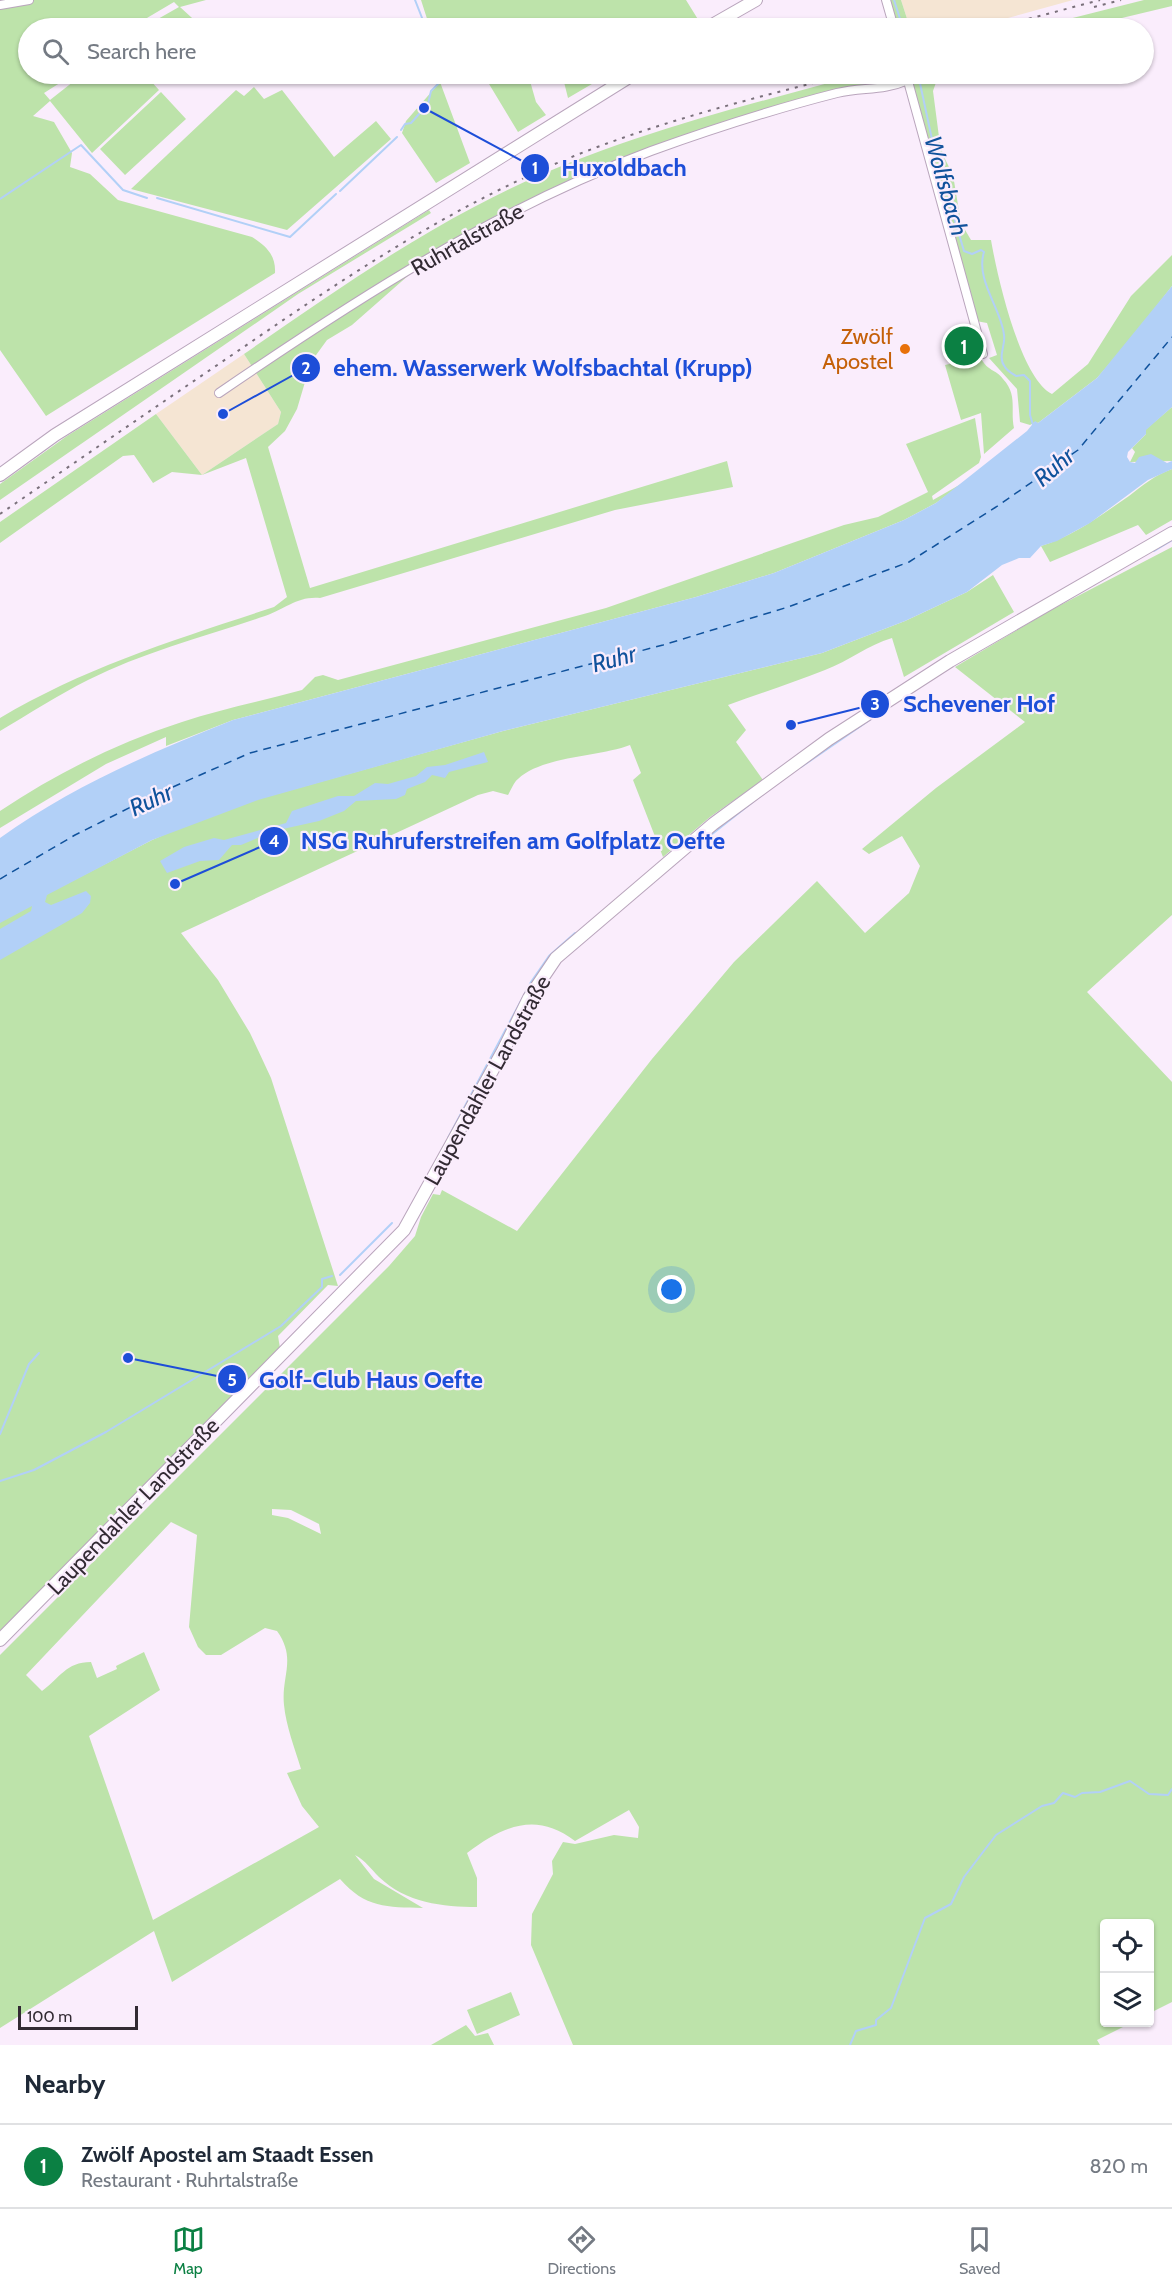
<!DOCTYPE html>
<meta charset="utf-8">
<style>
:root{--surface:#fff;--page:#f2f2f3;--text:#1f2937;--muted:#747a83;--line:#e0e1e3;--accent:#0b8043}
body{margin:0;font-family:Cabin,sans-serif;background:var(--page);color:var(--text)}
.controls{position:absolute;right:18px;bottom:18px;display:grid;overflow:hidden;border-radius:6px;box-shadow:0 2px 4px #0004}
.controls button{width:54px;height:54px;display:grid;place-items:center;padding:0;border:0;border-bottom:2px solid var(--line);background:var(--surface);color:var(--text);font:30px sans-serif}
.scale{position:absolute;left:18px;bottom:15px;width:120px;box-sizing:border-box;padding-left:6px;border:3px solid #322a33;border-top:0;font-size:16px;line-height:21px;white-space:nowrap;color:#322a33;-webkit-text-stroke:4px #faedfc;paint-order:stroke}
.you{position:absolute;left:672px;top:1290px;width:21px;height:21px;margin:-15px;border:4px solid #fff;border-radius:50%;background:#1a73e8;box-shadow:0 0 0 9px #1a73e833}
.badge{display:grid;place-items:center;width:39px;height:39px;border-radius:50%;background:var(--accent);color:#fff;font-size:20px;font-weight:700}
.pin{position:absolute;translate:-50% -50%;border:3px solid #fff;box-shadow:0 2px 6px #0006}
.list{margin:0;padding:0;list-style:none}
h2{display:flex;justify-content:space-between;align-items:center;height:78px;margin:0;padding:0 24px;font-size:26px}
h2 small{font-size:20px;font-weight:400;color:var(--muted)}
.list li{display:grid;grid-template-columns:39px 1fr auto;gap:18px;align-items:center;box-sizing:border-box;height:84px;padding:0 24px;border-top:2px solid var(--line)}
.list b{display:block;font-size:22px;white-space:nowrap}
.list p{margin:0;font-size:20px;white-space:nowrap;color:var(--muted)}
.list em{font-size:20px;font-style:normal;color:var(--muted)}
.icon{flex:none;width:33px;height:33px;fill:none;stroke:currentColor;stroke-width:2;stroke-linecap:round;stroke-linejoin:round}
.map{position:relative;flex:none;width:1172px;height:2045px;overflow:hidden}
.search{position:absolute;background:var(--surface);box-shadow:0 2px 4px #0004;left:18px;right:18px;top:18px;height:66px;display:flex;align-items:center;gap:15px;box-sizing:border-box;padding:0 21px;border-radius:33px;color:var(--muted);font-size:22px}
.sheet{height:162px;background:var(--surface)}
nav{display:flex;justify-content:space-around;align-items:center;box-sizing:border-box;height:84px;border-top:2px solid var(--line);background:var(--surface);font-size:16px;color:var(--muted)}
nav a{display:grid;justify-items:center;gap:3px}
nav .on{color:var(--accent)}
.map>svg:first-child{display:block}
.commercial{fill:#f5e5d3}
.green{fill:#bde3aa;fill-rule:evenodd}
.water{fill:#b2d0f7}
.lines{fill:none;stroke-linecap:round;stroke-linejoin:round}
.stream{stroke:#b2d0f7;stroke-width:2}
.ferry{stroke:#10529c;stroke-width:1.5;stroke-dasharray:8 6;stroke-linecap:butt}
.minor-casing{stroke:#b9a5bc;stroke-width:10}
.secondary-casing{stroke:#b9a5bc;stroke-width:14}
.minor{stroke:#fff;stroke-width:8}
.secondary{stroke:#fff;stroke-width:12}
.rail{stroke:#7a707b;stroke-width:2;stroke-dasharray:3 6;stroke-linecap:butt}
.food-dot{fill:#e8710a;stroke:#faedfc;stroke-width:2}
.labels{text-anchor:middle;stroke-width:4.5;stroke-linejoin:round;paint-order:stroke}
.street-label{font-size:22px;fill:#322a33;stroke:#faedfc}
.food-label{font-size:22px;fill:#c56008;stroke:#faedfc;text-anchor:end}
.water-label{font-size:24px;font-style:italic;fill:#10529c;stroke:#faedfc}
.leader{fill:none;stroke:#1d4ed8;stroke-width:2}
.callout-dot{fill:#1d4ed8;stroke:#faedfc;stroke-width:2}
.mark-label{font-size:18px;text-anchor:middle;font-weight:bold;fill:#fff}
.callout-label{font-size:24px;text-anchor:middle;font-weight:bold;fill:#1d4ed8;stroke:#faedfc;stroke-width:4.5;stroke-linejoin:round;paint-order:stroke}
</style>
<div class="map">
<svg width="1172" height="2045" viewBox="0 0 1172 2045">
<rect width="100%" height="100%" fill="#faedfc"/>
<path class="commercial" d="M901,0H1073L972,28H910Z
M244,354L281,412L278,424L202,475L156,414Z"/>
<path class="green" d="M0,0H206L180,7L203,28H142L179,7L174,2L130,28H28V74H74L44,93L50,100L83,74H157L150,80L159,90L92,153L50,101L33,116L54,122L72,153L70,167L90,174L118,200L252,237C266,246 276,255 275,273L46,416L0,350Z
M421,0H686L699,21L686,28H551L550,26L540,28H430Z
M890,0H901L910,28H898Z
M1144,0H1172V6L1080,28H1033Z
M483,74H528L536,102L546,115L518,132Z
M562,74H609L568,98Z
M861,74L901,75L896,82L830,91L716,124L625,157L497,215L443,245L352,325L327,340L311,362L297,409L285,431L268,447L310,588L727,461L733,487L615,510L320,598C297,596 286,609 265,616C206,636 144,652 88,680C58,695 29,714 0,731V718C85,667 180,638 274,607L287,597L246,458L202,475L172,472L153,483L134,455L123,456L0,543V522L156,414L202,475L278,424L281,412L244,354C319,302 394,249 474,207C595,142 730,110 861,74Z
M909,74H939L933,91L939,137L943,155L953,175L961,223L971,240H991C997,275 1020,378 1052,394L1088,364L1131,296L1172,255V286L1132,338L1097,378L1038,423L1035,422L1030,425L1020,422L1017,389L989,358L997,355L987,323L976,321Z
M440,82L470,163L436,183L402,133L406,121Z
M254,87L264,99L282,90L334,157L376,121L391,139L287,230L131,189L236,90L244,96Z
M161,92L186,119L125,175L100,149Z
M429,210L431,213L298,294L0,500V484L67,436Z
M980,357C989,373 995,368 1003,379C1018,395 1010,410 1014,428L984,454L981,413L961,420L945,365Z
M1172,407V461L1130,462L1135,452L1132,448L1146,434L1145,430Z
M975,418L981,457L979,463L932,496L933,500L968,480L936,503L904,520L774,573L696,597L233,720L166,746V737L106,764L0,828V811C57,773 117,743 182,722C221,709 262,701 302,690L315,677L323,675L338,680L606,608L844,525L878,517L928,492L906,444Z
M1172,469V520L1146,535L1138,525L1050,562L1041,546C1074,536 1101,515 1129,496C1143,485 1155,475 1172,469Z
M1172,547V915L1087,992L1172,1082V2002L1150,2013V1924H1104V2022L1131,2023L1097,2040L1100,2045H573L531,1945L532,1914L553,1874L552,1861L563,1842L575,1844L614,1835L638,1838L639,1827L629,1810L575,1841C536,1811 503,1826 467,1853L477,1878V1907C443,1907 406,1903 379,1877C370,1868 366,1861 355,1855L374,1879L423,1908C387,1907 365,1908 340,1879L172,1982L154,1931L0,2028V1655L389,1266L415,1236L421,1217L433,1194L440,1195L442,1190L517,1231L652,1059L734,962L817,881L865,933L909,893L920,866L902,836L869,854L862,849L936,788L1025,722L955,667L1049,611ZM272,1509L291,1510L319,1524L321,1534L288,1518L272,1515ZM171,1522L197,1535L189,1627L198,1647L206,1655H221L265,1628L277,1631C297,1659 281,1676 284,1705C286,1726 295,1749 301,1769L287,1773L302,1806L319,1827L153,1920L89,1736L160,1690L144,1652L116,1666L117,1669L97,1678L91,1662C66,1662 60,1678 42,1691L26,1675Z
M993,575L1014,612L904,677L892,638C868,645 849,661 825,670C793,683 760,693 728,705L746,730L736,742L763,780L710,817L663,857L633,780L641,773L630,745C599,757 542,756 518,779C514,782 511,790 508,795L493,791L478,795L181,933L218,980L250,1033L271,1078L338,1286L328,1285L278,1336L280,1348L0,1633V918L152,840L226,808L503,731L822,653L905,621L967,592Z
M511,1992L520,2015L477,2034L467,2010Z
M466,2025L475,2036L488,2033L494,2045H431Z"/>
<path class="water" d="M1172,286V407L1146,430V434L1128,452L1127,457L1130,462L1135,463L1139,457L1151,454L1167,463L1172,461V469L1148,480L1090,523L1057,541L1041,546L1030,558H1019L1002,565L967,592L905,621L822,653L503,731L258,800L152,840L47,895L45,902L51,905L86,891L91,896L90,903L82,913L0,960V929L31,911L32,906L0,923V838C71,787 152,752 233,720L696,597L774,573L904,520L936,503L1027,431L1035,421L1038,423L1097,378Z
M484,752L488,762L449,772L445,778L432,775L425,782L407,789L405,795L396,799L356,801L344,811L319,821L274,831L241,845H232L219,860L200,861L167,873L160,861L184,847L214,838L224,840L286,823L292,811L338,796H354L375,783L388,784L416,776L427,767L445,765Z"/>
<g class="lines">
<path class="stream" d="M415,0L426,28
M894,0L903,28
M918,74L933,144L948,183L950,204L964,251L972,254L981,250L984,252C975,280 1002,310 1004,335C1006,345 997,357 1005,367C1007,371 1013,374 1016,376L1024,375L1030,381V415L1033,425
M401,130L405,124L411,123L428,104L431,91L441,81L439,74
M340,191L397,137
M157,198L290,237L336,194
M0,199L81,145L123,190L147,198
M1154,551L1172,540
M801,767L871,719
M702,842L754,801
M448,1138L531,982L549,956L575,933
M340,1275L392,1223
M0,1434L29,1364L39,1353
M0,1481L34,1470L106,1432L281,1326L322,1287V1279L332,1276
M850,2045L856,2031L876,2025V2020L891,2008L925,1918L951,1904L964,1877L996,1835L1042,1806L1054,1803L1063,1793L1075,1797L1082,1793L1100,1792L1130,1781L1149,1794L1168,1795L1172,1789"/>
<path class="ferry" d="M0,879L75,835L157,794L250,753L663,645L788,607L909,562L996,507L1078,450L1172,337"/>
<defs>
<path id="minor" d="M886,0L894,28
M0,5L29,0
M906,74L983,354
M219,393C355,300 495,209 651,151C712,129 774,109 837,93C863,87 883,91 908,80"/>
<path id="secondary" d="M707,28L756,0
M0,475L55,435L634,74
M0,1640L404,1230L503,1051L529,998L556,958L713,824L829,739L950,661L1172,533"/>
</defs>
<use href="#minor" class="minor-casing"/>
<use href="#secondary" class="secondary-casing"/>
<use href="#minor" class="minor"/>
<use href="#secondary" class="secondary"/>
<path class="rail" d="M1094,7L1121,0
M994,28L1100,0
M0,514C77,461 154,408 232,355C334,285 434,217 548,167C644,125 747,100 848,74"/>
</g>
<circle class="food-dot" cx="905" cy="349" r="6"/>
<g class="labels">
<g class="street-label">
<text transform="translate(467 239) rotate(-29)" y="8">Ruhrtalstraße</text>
<text transform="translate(487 1080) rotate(-61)" y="8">Laupendahler Landstraße</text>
<text transform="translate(133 1506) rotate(-46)" y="8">Laupendahler Landstraße</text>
</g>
<g class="food-label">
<text x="893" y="344">Zwölf<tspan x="893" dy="25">Apostel</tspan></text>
</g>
<g class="water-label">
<text transform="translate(946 186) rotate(74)" y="8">Wolfsbach</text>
<text transform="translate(1054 467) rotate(-41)" y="8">Ruhr</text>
<text transform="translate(614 659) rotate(-15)" y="8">Ruhr</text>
<text transform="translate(151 800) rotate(-25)" y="8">Ruhr</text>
</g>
</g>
<path class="leader" d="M424 108L535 168M223 414L306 368M791 725L875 704M175 884L274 841M128 1358L232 1379"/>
<g class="callout-dot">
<circle cx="424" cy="108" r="6"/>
<circle cx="223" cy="414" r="6"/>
<circle cx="791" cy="725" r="6"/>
<circle cx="175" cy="884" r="6"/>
<circle cx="128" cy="1358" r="6"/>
<circle cx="535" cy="168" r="15"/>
<circle cx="306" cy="368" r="15"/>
<circle cx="875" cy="704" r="15"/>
<circle cx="274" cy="841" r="15"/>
<circle cx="232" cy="1379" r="15"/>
</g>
<g class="mark-label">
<text x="535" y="174">1</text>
<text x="306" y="374">2</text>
<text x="875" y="710">3</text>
<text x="274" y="847">4</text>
<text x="232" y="1386">5</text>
</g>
<g class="callout-label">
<text x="624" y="176">Huxoldbach</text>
<text x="543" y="376">ehem. Wasserwerk Wolfsbachtal (Krupp)</text>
<text x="979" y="712">Schevener Hof</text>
<text x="513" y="849">NSG Ruhruferstreifen am Golfplatz Oefte</text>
<text x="371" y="1388">Golf-Club Haus Oefte</text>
</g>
</svg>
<div class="controls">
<button><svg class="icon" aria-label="locate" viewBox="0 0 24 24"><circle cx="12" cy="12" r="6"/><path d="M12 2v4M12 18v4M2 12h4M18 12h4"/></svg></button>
<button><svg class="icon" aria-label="layers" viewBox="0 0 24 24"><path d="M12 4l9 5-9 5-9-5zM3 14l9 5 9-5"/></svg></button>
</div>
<div class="scale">100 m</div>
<div class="you"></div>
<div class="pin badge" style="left:964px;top:346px">1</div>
<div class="search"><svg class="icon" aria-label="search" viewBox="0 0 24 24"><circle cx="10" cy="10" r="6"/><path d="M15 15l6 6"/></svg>Search here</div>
</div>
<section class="sheet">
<h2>Nearby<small></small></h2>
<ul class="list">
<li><span class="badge">1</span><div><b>Zwölf Apostel am Staadt Essen</b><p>Restaurant · Ruhrtalstraße</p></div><em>820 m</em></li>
</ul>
</section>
<nav>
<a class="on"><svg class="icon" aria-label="map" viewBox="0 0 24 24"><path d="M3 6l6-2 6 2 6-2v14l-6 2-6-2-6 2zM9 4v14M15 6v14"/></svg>Map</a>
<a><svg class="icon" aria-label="directions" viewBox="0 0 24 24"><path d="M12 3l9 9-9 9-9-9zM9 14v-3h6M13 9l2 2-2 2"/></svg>Directions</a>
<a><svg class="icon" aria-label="saved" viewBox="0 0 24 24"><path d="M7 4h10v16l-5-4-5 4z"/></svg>Saved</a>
</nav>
